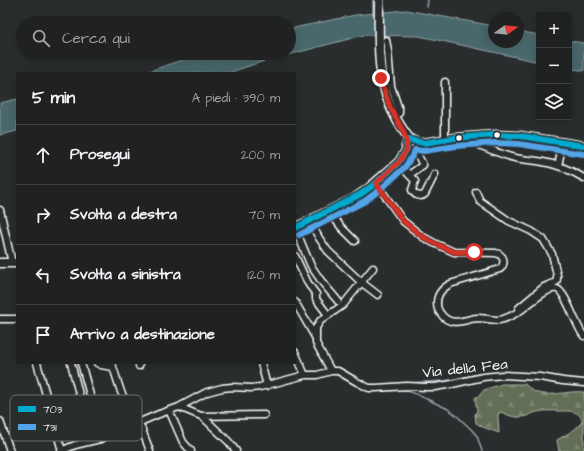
<!DOCTYPE html>
<html lang="it">
<meta charset="utf-8">
<style>
:root{--surface:#202222;--page:#282a2a;--text:#f1f3f6;--muted:#a2a4a5;--line:#3d3f40}
body{margin:0;font-family:"Architects Daughter",sans-serif;background:var(--page);color:var(--text)}
.controls{position:absolute;right:12px;top:12px;display:grid;overflow:hidden;border-radius:0px;box-shadow:0 2px 10px #0003}
.controls button{width:36px;height:36px;display:grid;place-items:center;padding:0;border:0;border-bottom:1px solid var(--line);background:var(--surface);color:var(--text);font:20px sans-serif}
.compass{position:absolute;left:488px;top:12px;width:36px;height:36px;border-radius:50%;background:var(--surface);box-shadow:0 2px 10px #0003;rotate:75deg}
.stop{position:absolute;width:12px;height:12px;margin:-9px;border:3px solid #d93025;border-radius:50%;background:#fff}
.stop.end{background:#d93025;border-color:#fff;box-shadow:0 1px 4px #0008}
.list{margin:0;padding:0;list-style:none}
h2{display:flex;justify-content:space-between;align-items:center;height:52px;margin:0;padding:0 16px;font-size:17px}
h2 small{font-size:13px;font-weight:400;color:var(--muted)}
.list li{display:grid;grid-template-columns:26px 1fr auto;gap:12px;align-items:center;box-sizing:border-box;height:60px;padding:0 16px;border-top:1px solid var(--line)}
.list b{display:block;font-size:15px;white-space:nowrap}
.list em{font-size:13px;font-style:normal;color:var(--muted)}
.icon{flex:none;width:22px;height:22px;fill:none;stroke:currentColor;stroke-width:2;stroke-linecap:round;stroke-linejoin:round}
.map{position:relative;flex:none;width:584px;height:451px;overflow:hidden}
.search{position:absolute;background:var(--surface);box-shadow:0 2px 10px #0003;left:16px;top:16px;width:280px;height:44px;display:flex;align-items:center;gap:10px;box-sizing:border-box;padding:0 14px;border-radius:22px;color:var(--muted);font-size:15px}
.panel{position:absolute;background:var(--surface);box-shadow:0 2px 10px #0003;left:16px;top:72px;width:280px;height:292px;border-radius:0px}
.map>svg:first-child{display:block}
.forest{fill:url(#forest-firs);stroke:#b0b6aa}
.water{fill:#4a686c;stroke:#92a4a7}
.lines{fill:none;stroke-linecap:round;stroke-linejoin:round}
.stream{stroke:#92a4a7;stroke-width:1.5}
.minor-casing{stroke:#fff;stroke-width:9}
.major-casing{stroke:#fff;stroke-width:11}
.minor{stroke:#2a2d2e;stroke-width:6}
.major{stroke:#2a2d2e;stroke-width:8}
.bus-1-casing{stroke:#2a2d2e;stroke-width:9}
.bus-2-casing{stroke:#2a2d2e;stroke-width:9}
.bus-1{stroke:#00a9ce;stroke-width:6}
.bus-2{stroke:#53a3e8;stroke-width:6}
.route{stroke:#d93025;stroke-width:5}
.bus-dot{fill:#fff;stroke:#2a2d2e;stroke-width:1.5}
.labels{text-anchor:middle;stroke-width:3;stroke-linejoin:round;paint-order:stroke}
.street-label{font-size:15px;fill:#fff;stroke:#2a2d2e}
.key{fill:#2a2d2e;stroke:#6a6c6d;stroke-width:1}
.key-label{font-size:11px;fill:#fff}
</style>
<div class="map">
<svg width="584" height="451" viewBox="0 0 584 451">
<defs>
<pattern id="forest-firs" width="22" height="20" patternUnits="userSpaceOnUse"><rect width="22" height="20" fill="#626e55"/><path d="M5 1l3.5 6h-7zM16 11l3.5 6h-7z" fill="#7a846e"/></pattern>
</defs>
<rect width="100%" height="100%" fill="#2a2d2e"/>
<filter id="ink" filterUnits="userSpaceOnUse"><feTurbulence type="fractalNoise" baseFrequency=".025" numOctaves="2"/><feDisplacementMap in="SourceGraphic" scale="8" xChannelSelector="R" yChannelSelector="G"/><feConvolveMatrix kernelMatrix="1 2 1 2 8 2 1 2 1" color-interpolation-filters="sRGB"/></filter>
<g filter="url(#ink)">
<path class="forest" d="M502,384H525C528,387 531,390 535,392C548,398 569,390 584,392V451H559L557,440L574,430L582,422C581,410 569,411 559,411C552,411 545,410 537,412C532,413 527,417 522,417C515,418 507,415 501,412L498,414V417L499,433L483,427L476,423L475,415L477,410L475,399L476,397L479,396L484,390Z"/>
<path class="water" d="M406,10L494,26V42H518V31L539,35V62L419,36L364,35L261,62L228,73H144L202,53H289V29L355,15Z
M569,41L584,43V71L569,68Z
M17,99V131L0,135V103Z"/>
<g class="lines">
<path class="stream" d="M427,7L428,0
M373,14V0
M517,373L539,374L572,379
M406,383L446,381L479,374H489
M393,384H398
M402,389L416,394L448,409L457,416L471,429L477,436L482,451"/>
<defs>
<path id="minor" d="M386,40L388,51L391,86L399,110V113L395,116
M445,82V139
M462,139C480,144 497,154 515,158C524,160 534,160 543,162C557,164 572,171 584,178
M398,163L415,181L412,190C414,195 421,198 425,194L435,174
M558,166L563,142
M409,175L423,165L415,150
M376,183L403,221L423,237L434,243L454,252L496,253C504,255 506,263 500,269L450,284C443,288 437,293 437,303C437,307 438,311 441,314C451,328 465,319 477,318C484,318 492,320 499,320C506,319 515,314 521,310C529,305 547,286 557,289C566,292 576,327 584,336
M476,192L480,201L509,221L531,231L543,239L552,254L557,275V279L556,282L544,287L519,308
M0,210L12,263
M329,211L341,227L355,241
M310,221L319,238L328,251L361,282L378,295
M295,228L311,266L322,282L338,301
M295,256L302,271L309,285L316,294V299L328,315
M295,302L315,337
M0,319H17
M295,352L305,375
M37,363L62,451
M71,363L91,441
M81,363L90,395L99,425
M97,363L101,365L113,367
M112,363L113,367L121,392L135,419L139,422L150,451
M139,363V366
M261,363L267,386
M331,371L316,343V328L320,321L343,305L373,268
M179,407L207,392L222,388L232,387L252,388L260,387L305,375H317L331,371H338L357,382L369,388H376L407,386L426,387H435L452,384L483,377L503,375L540,377L563,381L584,383
M169,410L183,442L191,451
M201,416L264,415
M0,421L10,451
M61,451L75,445L100,439L159,414L179,407L201,416L205,419L229,442L236,451"/>
<path id="major" d="M379,0C379,43 375,81 397,120C401,127 405,134 411,140
M399,162L407,149L406,146L407,143L411,140L419,143H424L455,138L495,135L520,136L584,146
M295,228L353,199L368,189L399,162L413,151L429,144
M0,263H17"/>
</defs>
<use href="#minor" class="minor-casing"/>
<use href="#major" class="major-casing"/>
<use href="#minor" class="minor"/>
<use href="#major" class="major"/>
<defs>
<path id="bus-1" d="M295,228L361,194L376,183L399,162L407,149L406,144L409,140L424,143L455,138L495,135L520,136L584,146"/>
<path id="bus-2" d="M299,235L365,201L381,189L405,167L414,153L415,150L424,151L456,146L495,143L519,144L583,154"/>
</defs>
<use href="#bus-1" class="bus-1-casing"/>
<use href="#bus-2" class="bus-2-casing"/>
<use href="#bus-1" class="bus-1"/>
<use href="#bus-2" class="bus-2"/>
</g>
</g>
<g class="lines" filter="url(#ink)">
<path class="route" d="M381,78L383,87L390,107L403,131L407,143L406,146L407,149L399,162L376,183L403,221L423,237L434,243L454,252H474"/>
</g>
<g class="bus-dot">
<circle cx="497" cy="135" r="3.5"/>
<circle cx="459" cy="138" r="3.5"/>
</g>
<g class="labels">
<g class="street-label">
<text transform="translate(465 368) rotate(-6)" y="5">Via della Fea</text>
</g>
</g>
<rect x="10" y="395" width="132" height="46" rx="6" class="key"/>
<rect x="18" y="406" width="18" height="6" fill="#00a9ce"/>
<rect x="18" y="424" width="18" height="6" fill="#53a3e8"/>
<g class="key-label">
<text x="43" y="413">703</text>
<text x="43" y="431">731</text>
</g>
</svg>
<div class="controls">
<button>+</button>
<button>−</button>
<button><svg class="icon" aria-label="layers" viewBox="0 0 24 24"><path d="M12 4l9 5-9 5-9-5zM3 14l9 5 9-5"/></svg></button>
</div>
<svg class="compass" viewBox="-18 -18 36 36"><path d="M0-13l5 13h-10z" fill="#e53935"/><path d="M0 13l5-13h-10z" fill="#a2a4a5"/></svg>
<div class="stop" style="left:474px;top:252px"></div>
<div class="stop end" style="left:381px;top:78px"></div>
<div class="search"><svg class="icon" aria-label="search" viewBox="0 0 24 24"><circle cx="10" cy="10" r="6"/><path d="M15 15l6 6"/></svg>Cerca qui</div>
<section class="panel">
<h2>5 min<small>A piedi · 390 m</small></h2>
<ul class="list">
<li><svg class="icon" aria-label="ahead" viewBox="0 0 24 24"><path d="M12 20V5M6 11l6-6 6 6"/></svg><div><b>Prosegui</b></div><em>200 m</em></li>
<li><svg class="icon" aria-label="right" viewBox="0 0 24 24"><path d="M7 20v-9h11M14 6l5 5-5 5"/></svg><div><b>Svolta a destra</b></div><em>70 m</em></li>
<li><svg class="icon" aria-label="left" viewBox="0 0 24 24"><path d="M17 20v-9H6M10 6l-5 5 5 5"/></svg><div><b>Svolta a sinistra</b></div><em>120 m</em></li>
<li><svg class="icon" aria-label="arrive" viewBox="0 0 24 24"><path d="M6 21V4h12l-3 4 3 4H6"/></svg><div><b>Arrivo a destinazione</b></div></li>
</ul>
</section>
</div>
